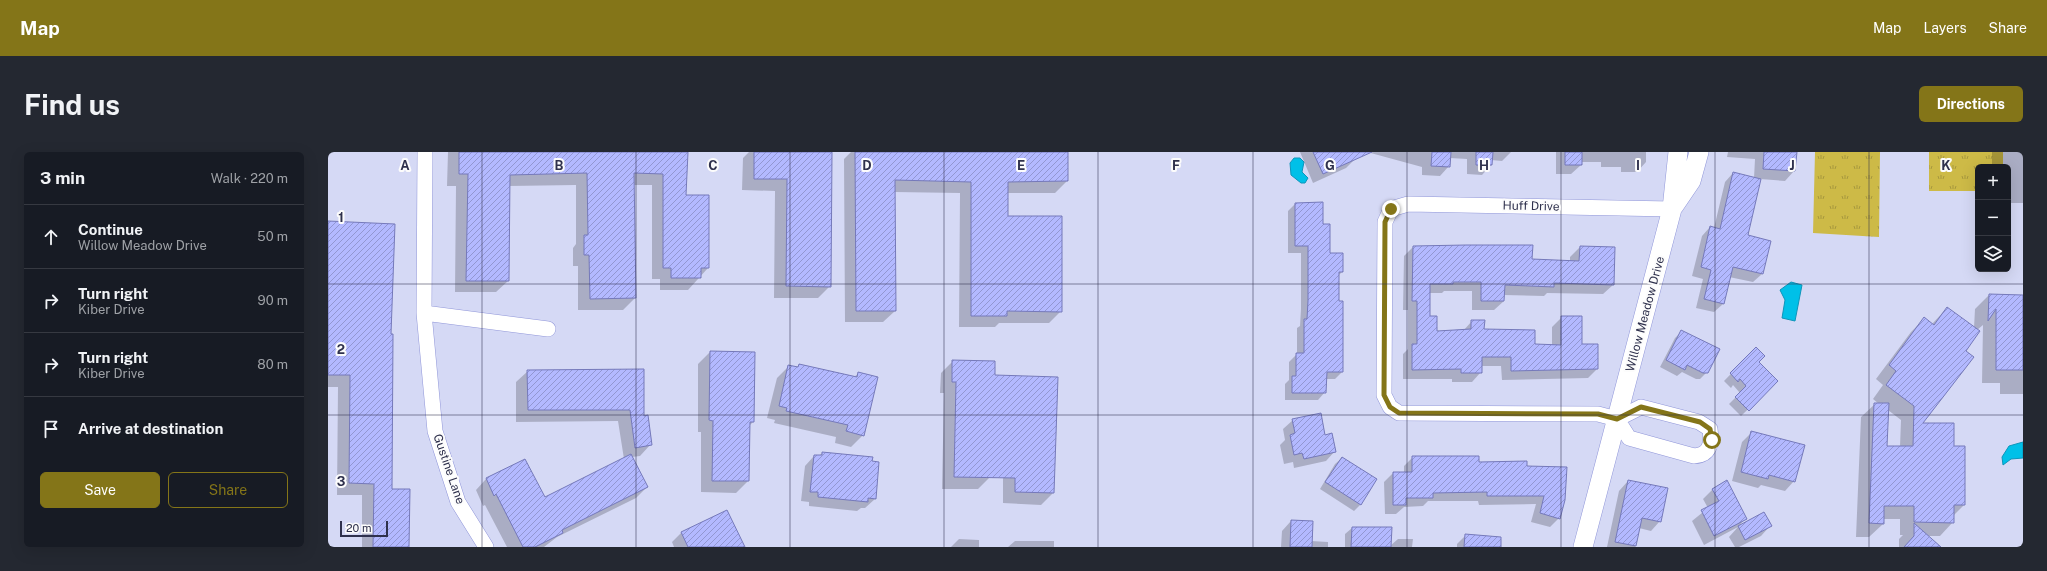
<!DOCTYPE html>
<meta charset="utf-8">
<style>
:root{--surface:#171b24;--page:#242831;--text:#f1f3f6;--muted:#9ea1a6;--line:#363941;--accent:#847518}
body{margin:0;font-family:"Public Sans",sans-serif;background:var(--page);color:var(--text)}
.controls{position:absolute;right:12px;top:12px;display:grid;overflow:hidden;border-radius:6px;box-shadow:0 4px 16px #0002}
.controls button{width:36px;height:36px;display:grid;place-items:center;padding:0;border:0;border-bottom:1px solid var(--line);background:var(--surface);color:var(--text);font:20px sans-serif}
.scale{position:absolute;left:12px;bottom:10px;width:48px;box-sizing:border-box;padding-left:4px;border:2px solid #2f314d;border-top:0;font-size:11px;line-height:14px;white-space:nowrap;color:#2f314d;-webkit-text-stroke:3px #fcfcfc;paint-order:stroke}
.stop{position:absolute;width:12px;height:12px;margin:-9px;border:3px solid #847518;border-radius:50%;background:#fff}
.stop.end{background:#847518;border-color:#fff;box-shadow:0 1px 4px #0008}
.list{margin:0;padding:0;list-style:none}
h2{display:flex;justify-content:space-between;align-items:center;height:52px;margin:0;padding:0 16px;font-size:17px}
h2 small{font-size:13px;font-weight:400;color:var(--muted)}
.list li{display:grid;grid-template-columns:26px 1fr auto;gap:12px;align-items:center;box-sizing:border-box;height:64px;padding:0 16px;border-top:1px solid var(--line)}
.list b{display:block;font-size:15px;white-space:nowrap}
.list p{margin:0;font-size:13px;white-space:nowrap;color:var(--muted)}
.list em{font-size:13px;font-style:normal;color:var(--muted)}
.actions{display:flex;gap:8px;padding:12px 16px}
.actions a{flex:1;padding:9px 0;border:1px solid var(--accent);border-radius:6px;text-align:center;font-size:14px;color:var(--accent)}
.actions .main{background:var(--accent);color:#fff}
.icon{flex:none;width:22px;height:22px;fill:none;stroke:currentColor;stroke-width:2;stroke-linecap:round;stroke-linejoin:round}
.map{position:relative;flex:none;width:1695px;height:395px;overflow:hidden;border-radius:6px}
header{display:flex;align-items:center;gap:24px;box-sizing:border-box;height:56px;padding:0 20px;background:var(--accent);color:#fff}
header strong{font-size:19px}
nav{display:flex;gap:22px;margin-inline-start:auto;font-size:14px}
.intro{display:flex;align-items:center;justify-content:space-between;box-sizing:border-box;height:96px;padding:0 24px}
h1{margin:0;font-size:28px}
.button{padding:10px 18px;border-radius:6px;background:var(--accent);color:#fff;font-size:14px;font-weight:700}
main{display:flex;gap:24px;padding:0 24px}
aside{flex:1;background:var(--surface);border-radius:6px;box-shadow:0 4px 16px #0002}
.map>svg:first-child{display:block}
.grass{fill:url(#grass-tufts)}
.water{fill:#00c0e8;stroke:#0e95ba}
.shadow{fill:#0003;fill-rule:evenodd}
.building{fill:url(#building-hatch);stroke:#7579ba}
.lines{fill:none;stroke-linecap:round;stroke-linejoin:round}
.minor-casing{stroke:#9096d9;stroke-width:16}
.tertiary-casing{stroke:#9096d9;stroke-width:20}
.minor{stroke:#fff;stroke-width:15}
.tertiary{stroke:#fff;stroke-width:19}
.route{stroke:#847518;stroke-width:5}
.grid{fill:none;stroke:#2f314d;stroke-width:1;stroke-opacity:0.55}
.labels{text-anchor:middle;stroke-width:4;stroke-linejoin:round;paint-order:stroke}
.street-label{font-size:12px;fill:#2f314d;stroke:#fcfcfc}
.grid-label{font-size:13px;text-anchor:middle;font-weight:bold;fill:#2f314d;stroke:#fcfcfc;stroke-width:4;stroke-linejoin:round;paint-order:stroke}
</style>
<header>
<strong>Map</strong>
<nav><a>Map</a><a>Layers</a><a>Share</a></nav>
</header>
<div class="intro"><h1>Find us</h1><a class="button">Directions</a></div>
<main>
<aside>
<h2>3 min<small>Walk · 220 m</small></h2>
<ul class="list">
<li><svg class="icon" aria-label="ahead" viewBox="0 0 24 24"><path d="M12 20V5M6 11l6-6 6 6"/></svg><div><b>Continue</b><p>Willow Meadow Drive</p></div><em>50 m</em></li>
<li><svg class="icon" aria-label="right" viewBox="0 0 24 24"><path d="M7 20v-9h11M14 6l5 5-5 5"/></svg><div><b>Turn right</b><p>Kiber Drive</p></div><em>90 m</em></li>
<li><svg class="icon" aria-label="right" viewBox="0 0 24 24"><path d="M7 20v-9h11M14 6l5 5-5 5"/></svg><div><b>Turn right</b><p>Kiber Drive</p></div><em>80 m</em></li>
<li><svg class="icon" aria-label="arrive" viewBox="0 0 24 24"><path d="M6 21V4h12l-3 4 3 4H6"/></svg><div><b>Arrive at destination</b></div></li>
</ul>
<div class="actions"><a class="main">Save</a><a>Share</a></div>
</aside>
<div class="map">
<svg width="1695" height="395" viewBox="0 0 1695 395">
<defs>
<pattern id="grass-tufts" width="24" height="20" patternUnits="userSpaceOnUse"><rect width="24" height="20" fill="#cdba47"/><path d="M3 7l-1-3M5 7V3M7 7l1-3M15 17l-1-3M17 17v-4M19 17l1-3" fill="none" stroke="#a7983d"/></pattern>
<pattern id="building-hatch" width="6" height="6" patternUnits="userSpaceOnUse"><rect width="6" height="6" fill="#b3b9ff"/><path d="M-1 1l2-2M0 6l6-6M5 7l2-2" fill="none" stroke="#9297d1"/></pattern>
</defs>
<rect width="100%" height="100%" fill="#d5d9f5"/>
<path class="grass" d="M1487,0H1552L1551,85L1485,81Z
M1601,0H1675V15H1650V39H1601Z"/>
<path class="water" d="M966,6H972L976,10L974,20L980,26L977,31H973L963,23L962,11Z
M1463,130L1474,133L1467,169L1454,166L1457,148L1452,138Z
M1695,290V306L1683,307L1675,313L1674,305L1681,294Z"/>
<path class="shadow" d="M120,0H359L357,44L380,116L360,138H332V127H324V33H305L307,146L295,158H250V114H245V96L248,92V33L181,34L180,129L168,140H127L128,34H119Z
M421,0H503L502,134L490,146H446L447,39L414,38L415,6Z
M523,0H739V29L727,41H679V65L733,159L721,171H671L667,175H631L632,41L566,40L567,159L555,170H517L516,7Z
M972,0H1025L1028,6L1018,16L985,31Z
M1039,0H1183L1174,9L1163,8V13L1154,23L1139,22V7L1122,6L1121,14L1112,24L1094,23V15Z
M1228,0H1318V10L1309,20H1293V15H1273V10H1253V13L1243,22H1228Z
M1400,0H1468L1466,19L1457,29L1432,27L1419,84L1434,122L1425,130L1401,125L1395,152L1386,160L1368,156L1375,127L1364,124L1374,84L1382,75L1386,76L1397,30L1405,21L1426,26L1427,7L1399,5Z
M1664,0H1695V51H1680V15H1664Z
M967,52L994,73L1001,102L1014,120L1010,124L1014,220L1007,227H998L997,240L990,248H957V232L961,228V210L969,202V176L972,174L973,157V101H960V59Z
M0,70L63,338L80,395H34V343H9L10,235H0Z
M1085,95L1203,108L1242,109V105L1252,95L1285,133L1275,142L1219,141L1216,144L1176,143V149L1166,158H1144V139H1116L1114,141H1101V165L1108,180L1135,179L1144,169L1155,178L1206,193H1224V175L1234,165L1269,217L1260,226L1174,228L1173,214H1153V220L1144,230H1124V227H1075V202L1080,197V158H1075L1076,104Z
M1661,143L1695,144V242H1672V231H1654L1655,173L1649,178L1593,272L1625,295H1636V353L1625,364V370L1612,384H1599L1612,395H1571V387L1575,383H1572V367H1555V372L1541,385H1528L1533,265L1547,252H1551L1545,247L1555,233L1548,227L1583,180L1596,167L1604,172L1619,156L1646,176L1647,157ZM1560,258L1573,268L1572,295H1558Z
M1354,179L1379,220L1372,227H1368L1354,220L1349,224L1332,215L1347,186Z
M1428,196L1430,210L1449,229L1413,264L1401,252L1412,241L1405,233L1403,236L1396,229Z
M382,200L425,270L421,274L420,329L408,341L373,340V280H370V212Z
M625,209L666,224L725,341L713,353L675,351V321L662,325L650,337H614L616,241H612L613,221Z
M471,213L526,225L531,221L535,283L523,295L507,291L508,285L446,271L447,268L439,266L449,226L461,214L468,216Z
M315,218V265L323,292L312,304L304,305L319,335L308,346L229,385L216,395H179L157,353L155,354L148,338L158,327L196,308L216,347L296,307L290,269L188,270V230L200,219Z
M965,268L997,284L1007,299L998,309L966,316L965,310L956,312L952,293L957,288L955,277Z
M1424,280L1466,329L1457,339L1433,333L1430,336L1404,329L1414,290Z
M494,301L547,347L537,356H533L529,359L481,354V350L473,349L477,314L486,304H491Z
M1085,305L1198,314L1231,366L1222,375L1203,370L1208,352L1151,353L1150,349H1100L1095,354L1076,355L1068,362H1057L1056,330L1065,321H1076V314Z
M1014,306L1033,352L1026,359L992,337L1007,312Z
M1300,329L1332,369L1323,379L1311,376L1307,395H1279L1291,339Z
M1385,337L1418,366L1410,375L1436,362L1442,374L1433,384L1411,395H1407L1401,385L1410,375L1376,393L1364,369L1380,356L1375,347Z
M399,359L414,395H346L344,390L353,381Z
M963,369L983,389L1000,390V395H953L954,379Z
M1024,376H1063L1062,394L1070,387H1085L1084,395H1017V382Z
M1137,384L1159,395H1129V392Z
M631,387L651,388V395H623Z
M687,389H726V395H680Z"/>
<path class="building" d="M131,0H360L358,43H381V116H373V126H343V116H335V22L306,21L308,146L262,147L261,103H256V83H260L259,21L182,23L181,129H138L140,22H131Z
M426,0H504L503,135L458,134L459,27H426Z
M527,0H740V29L680,30V64H734V160L679,159V164H643V30L567,28L568,159H528Z
M985,0H1044L995,22Z
M1104,0H1123L1122,15L1103,14Z
M1148,0H1165L1164,13H1148Z
M1237,0H1254V13H1237Z
M1436,0H1469L1467,19L1435,17Z
M1405,20L1433,27L1420,83L1443,89L1435,122L1405,115L1396,152L1376,147L1383,118L1373,115L1382,74L1392,77Z
M995,50V72H1002V101H1015V120H1011V149H1015V220H999L998,241H964V224H968V201H976V167H979L980,149V94H967V51Z
M0,69L67,72L63,182H65L64,337H82L81,395H45L46,332L21,331L22,223H0Z
M1138,93H1205L1204,107L1251,109L1252,94L1287,95L1286,133L1226,131V135L1177,133L1176,149H1153V130H1125V132H1102V164H1109V179L1143,177V168H1157L1156,177L1207,178V192L1233,193V164H1254V192H1270V217L1183,219V205H1154V221H1133V217L1084,218V192H1089V149H1084L1085,94Z
M1661,142L1695,143V218H1668V157L1660,169Z
M1619,155L1652,179L1638,199L1646,205L1595,271H1626V294H1637V353H1626V371L1586,370V354H1556V372L1541,371L1546,251H1561L1559,294H1585L1586,254L1558,233L1568,219L1561,213L1596,165L1606,173Z
M1353,178L1392,197L1380,221H1375L1359,213L1357,218L1338,208Z
M1428,195L1437,204L1431,210L1450,229L1421,259L1407,245L1418,234L1412,227L1410,230L1402,221Z
M382,199L427,200L426,270H422L421,329H384L385,269L381,268Z
M624,208L667,209V223L730,225L726,341L687,340V326L626,325L628,230H624Z
M471,212L529,225L530,220L550,225L536,284L518,279L520,273L458,259L459,256L451,254L460,213L470,215Z
M316,217V264L320,263L324,293L307,296L302,258H200L199,218Z
M993,261L997,283L1004,281L1008,300L976,307L974,301L966,303L962,283L967,281L964,267Z
M1423,279L1477,293L1467,330L1441,323L1440,327L1413,320Z
M494,300L545,305L544,309L551,310L548,347L540,346V350L490,345V340H482L486,303H494Z
M303,302L320,335L234,378L235,381L207,395H195L168,342L166,344L158,326L197,307L217,345Z
M1084,304H1151V310L1199,309V314L1239,315L1237,348L1232,367L1212,361L1216,344H1159V340L1105,341V346H1078V353H1065V320H1084Z
M1014,305L1049,327L1033,353L997,330Z
M1300,328L1340,336L1333,370L1314,366L1308,394L1287,390Z
M1399,328L1419,367L1386,384L1373,358L1391,349L1384,337Z
M399,358L417,395H360L353,380Z
M1436,360L1444,374L1417,388L1410,374Z
M963,368L985,369L984,395H962Z
M1586,371L1613,395H1576L1586,384Z
M1024,375H1064L1063,395H1023Z
M1137,382L1173,385V395H1136Z"/>
<g class="lines">
<defs>
<path id="minor" d="M97,0L96,161L107,279L130,350L158,395
M96,161L220,177
M1313,255L1371,270L1382,277C1384,292 1382,303 1366,304L1301,286L1289,267Z
M1289,267L1270,262L1071,261L1062,255L1056,243L1057,70L1063,57L1080,52L1344,57"/>
<path id="tertiary" d="M1346,54L1363,29L1371,0
M1255,395L1344,57L1350,0"/>
</defs>
<use href="#minor" class="minor-casing"/>
<use href="#tertiary" class="tertiary-casing"/>
<use href="#minor" class="minor"/>
<use href="#tertiary" class="tertiary"/>
</g>
<g class="lines">
<path class="route" d="M1063,57L1057,70L1056,243L1062,255L1071,261L1270,262L1289,267L1313,255L1372,270L1382,277L1384,288"/>
</g>
<path class="grid" d="M154,0V395M308,0V395M462,0V395M616,0V395M770,0V395M925,0V395M1079,0V395M1233,0V395M1387,0V395M1541,0V395M0,132H1695M0,263H1695"/>
<g class="labels">
<g class="street-label">
<text transform="translate(1203 54) rotate(1)" y="4">Huff Drive</text>
<text transform="translate(1317 162) rotate(-75)" y="4">Willow Meadow Drive</text>
<text transform="translate(121 317) rotate(71)" y="4">Gustine Lane</text>
</g>
</g>
<g class="grid-label">
<text x="77" y="18">A</text>
<text x="231" y="18">B</text>
<text x="385" y="18">C</text>
<text x="539" y="18">D</text>
<text x="693" y="18">E</text>
<text x="848" y="18">F</text>
<text x="1002" y="18">G</text>
<text x="1156" y="18">H</text>
<text x="1310" y="18">I</text>
<text x="1464" y="18">J</text>
<text x="1618" y="18">K</text>
<text x="13" y="70">1</text>
<text x="13" y="202">2</text>
<text x="13" y="334">3</text>
</g>
</svg>
<div class="controls">
<button>+</button>
<button>−</button>
<button><svg class="icon" aria-label="layers" viewBox="0 0 24 24"><path d="M12 4l9 5-9 5-9-5zM3 14l9 5 9-5"/></svg></button>
</div>
<div class="scale">20 m</div>
<div class="stop" style="left:1384px;top:288px"></div>
<div class="stop end" style="left:1063px;top:57px"></div>
</div>
</main>
